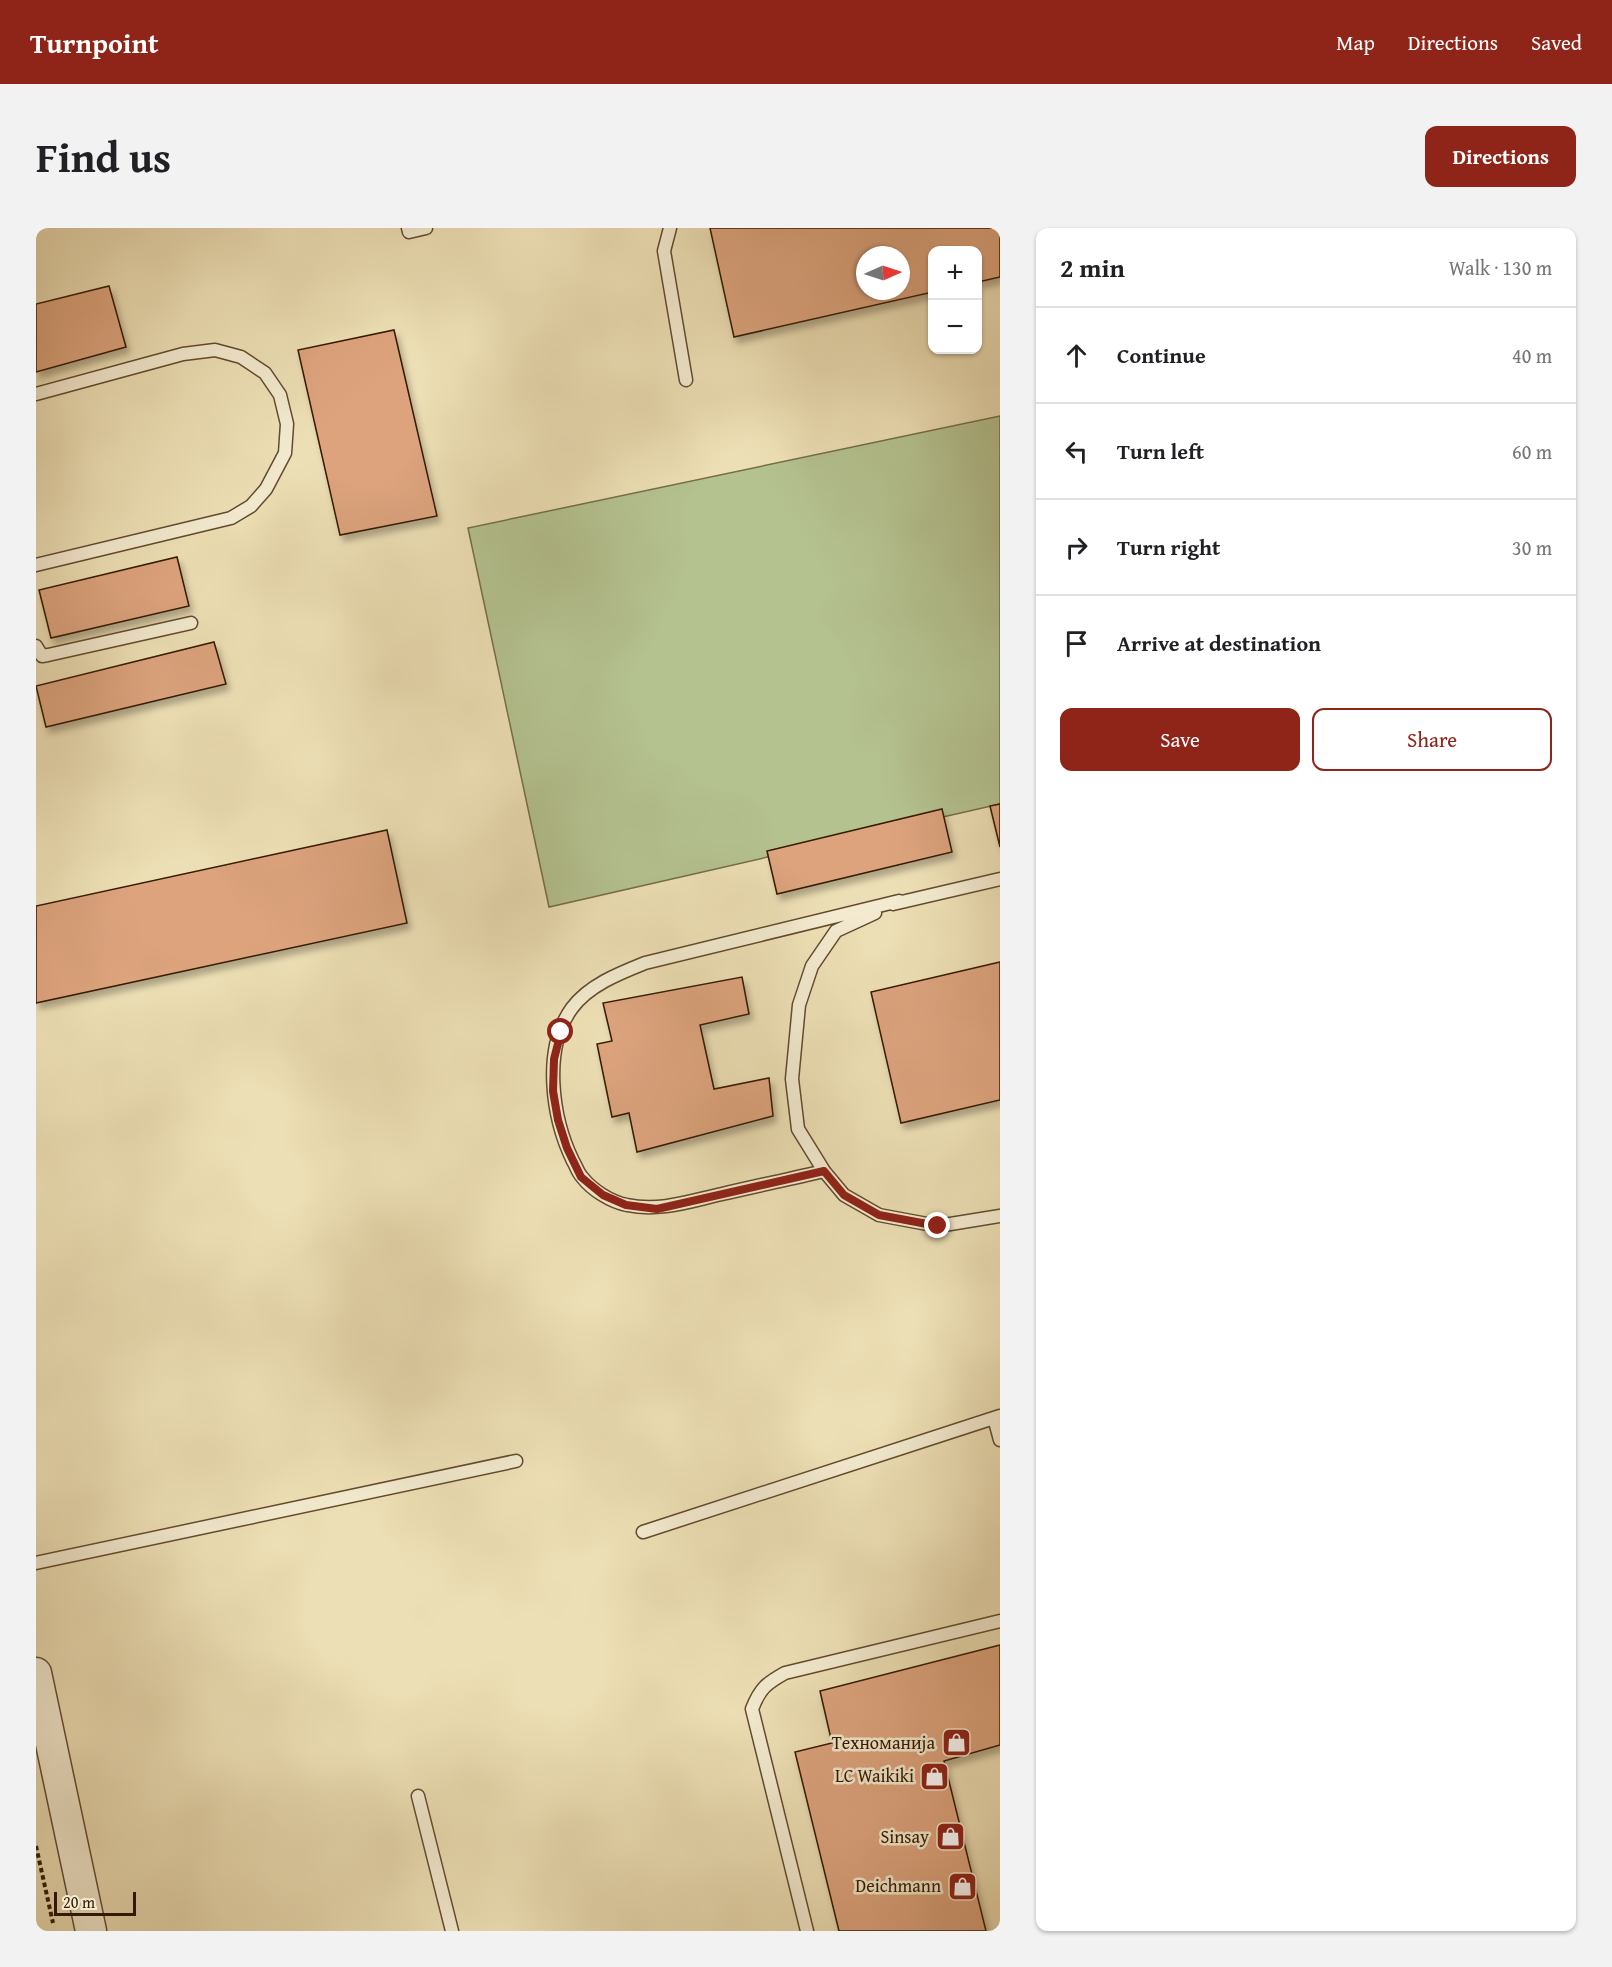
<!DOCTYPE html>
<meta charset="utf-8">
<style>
:root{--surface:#fff;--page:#f2f2f2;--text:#202124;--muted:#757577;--line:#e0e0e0;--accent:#8f2418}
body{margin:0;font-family:"Gentium Book Plus",serif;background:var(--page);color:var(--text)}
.controls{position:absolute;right:18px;top:18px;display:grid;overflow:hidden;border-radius:12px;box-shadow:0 2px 4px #0004}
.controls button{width:54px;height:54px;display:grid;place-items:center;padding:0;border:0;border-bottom:2px solid var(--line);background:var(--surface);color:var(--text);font:30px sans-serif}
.compass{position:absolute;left:820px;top:18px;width:54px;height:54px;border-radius:50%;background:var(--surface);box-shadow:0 2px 4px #0004;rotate:87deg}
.scale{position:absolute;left:18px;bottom:15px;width:82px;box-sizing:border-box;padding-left:6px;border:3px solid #341a00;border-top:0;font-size:16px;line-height:21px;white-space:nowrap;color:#341a00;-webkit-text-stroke:4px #f3eacf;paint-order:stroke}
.stop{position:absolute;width:18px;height:18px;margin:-14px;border:4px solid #8f2418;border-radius:50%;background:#fff}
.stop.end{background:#8f2418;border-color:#fff;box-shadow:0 2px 6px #0008}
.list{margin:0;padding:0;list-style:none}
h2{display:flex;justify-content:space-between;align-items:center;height:78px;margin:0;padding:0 24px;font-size:26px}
h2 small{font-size:20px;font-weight:400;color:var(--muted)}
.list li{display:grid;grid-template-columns:39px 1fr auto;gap:18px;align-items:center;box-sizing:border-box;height:96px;padding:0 24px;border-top:2px solid var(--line)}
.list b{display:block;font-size:22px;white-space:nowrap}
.list em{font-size:20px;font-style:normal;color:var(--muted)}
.actions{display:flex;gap:12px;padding:18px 24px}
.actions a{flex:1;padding:14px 0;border:2px solid var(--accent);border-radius:12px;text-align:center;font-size:21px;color:var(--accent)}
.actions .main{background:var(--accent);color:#fff}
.icon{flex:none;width:33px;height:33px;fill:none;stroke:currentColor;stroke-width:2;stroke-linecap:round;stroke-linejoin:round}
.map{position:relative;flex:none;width:964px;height:1703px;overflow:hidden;border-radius:12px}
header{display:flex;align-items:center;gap:36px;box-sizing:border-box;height:84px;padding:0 30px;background:var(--accent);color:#fff}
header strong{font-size:28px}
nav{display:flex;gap:33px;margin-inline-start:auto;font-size:21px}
.intro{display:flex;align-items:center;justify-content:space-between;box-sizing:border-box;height:144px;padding:0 36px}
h1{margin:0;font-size:42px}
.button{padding:15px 27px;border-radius:12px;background:var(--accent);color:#fff;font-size:21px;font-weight:700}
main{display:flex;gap:36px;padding:0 36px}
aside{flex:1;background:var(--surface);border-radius:12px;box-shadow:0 2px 4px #0004}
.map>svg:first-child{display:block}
.green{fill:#b4c290;stroke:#746e48;stroke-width:1.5}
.building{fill:#dca37d;stroke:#341a00;stroke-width:1.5;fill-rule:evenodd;filter:url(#shadow)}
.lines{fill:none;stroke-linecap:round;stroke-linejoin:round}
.service-casing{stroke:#624b2d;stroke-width:15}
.tertiary-casing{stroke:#624b2d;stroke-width:33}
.path{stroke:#341a00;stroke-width:4;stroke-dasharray:4.5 3;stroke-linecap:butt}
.service{stroke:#f3eacf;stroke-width:12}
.tertiary{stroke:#f3eacf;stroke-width:30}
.route{stroke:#8f2418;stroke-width:8}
.labels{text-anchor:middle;stroke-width:5;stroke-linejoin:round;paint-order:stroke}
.poi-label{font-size:18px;fill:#341a00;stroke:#f3eacf;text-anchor:end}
</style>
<header>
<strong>Turnpoint</strong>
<nav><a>Map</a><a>Directions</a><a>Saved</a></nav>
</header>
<div class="intro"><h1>Find us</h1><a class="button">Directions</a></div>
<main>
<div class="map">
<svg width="964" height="1703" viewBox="0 0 964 1703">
<defs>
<filter id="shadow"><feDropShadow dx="3.5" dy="6" stdDeviation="3" flood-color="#0004"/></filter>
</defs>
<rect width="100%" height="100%" fill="#eddfb5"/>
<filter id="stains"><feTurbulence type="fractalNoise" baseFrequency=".00333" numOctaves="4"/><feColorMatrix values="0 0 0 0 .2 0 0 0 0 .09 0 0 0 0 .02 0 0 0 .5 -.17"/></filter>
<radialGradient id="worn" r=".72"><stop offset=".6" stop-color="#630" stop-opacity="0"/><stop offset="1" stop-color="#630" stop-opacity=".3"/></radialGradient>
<path class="green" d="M964,188V576L513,679L432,300Z"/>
<path class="building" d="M674,0H964V49L942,54V22H897V64L698,109ZM829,27H865V63H829Z
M73,58L90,119L0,144V76Z
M358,102L401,288L304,307L262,122Z
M141,329L153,378L15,410L3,362Z
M178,414L190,456L10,499L0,458Z
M964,576V619L954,578Z
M906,581L916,624L741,666L731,623Z
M351,602L371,695L0,775V678Z
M964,734V872L865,895L835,764Z
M706,749L713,786L664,797L678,861L733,850L737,888L601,924L593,885L576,889L561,816L576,813L567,775Z
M964,1417V1517L908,1533L950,1703H803L759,1524L796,1515L784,1463Z"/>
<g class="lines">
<defs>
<path id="service" d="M372,0L373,4L390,0
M634,0L628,23L650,152
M0,166L147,126L179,122L205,129L229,145L244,167L251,196L249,225L230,261L215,278L195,290L0,337
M0,418L6,428L12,427L155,395
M857,676L964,651
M839,685L800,703L776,738L763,777L756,851L762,901L788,943L808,967L843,987L902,998L964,988
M788,943C754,951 720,958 686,966C654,973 624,984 591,977C575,974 556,962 546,949C542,945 540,938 537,933C516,890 506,821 536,780C553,757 584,745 609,735L863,673
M958,1190L964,1212
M607,1304L964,1188
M0,1335L480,1233
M382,1568L416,1703
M771,1703L716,1481C724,1460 731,1455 749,1445L964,1393"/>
<path id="tertiary" d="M0,1445L55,1703"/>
</defs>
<use href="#service" class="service-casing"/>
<use href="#tertiary" class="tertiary-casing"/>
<path class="path" d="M0,1618L17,1695"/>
<use href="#service" class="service"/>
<use href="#tertiary" class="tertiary"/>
</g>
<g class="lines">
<path class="route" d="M525,804L518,831L517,863L522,892L531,920L545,949L567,967L590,977L621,981L788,943L808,967L843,987L902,998"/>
</g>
<defs>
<symbol id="shop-square" viewBox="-11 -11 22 22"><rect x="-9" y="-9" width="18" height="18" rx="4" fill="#8f2418" stroke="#f3eacf"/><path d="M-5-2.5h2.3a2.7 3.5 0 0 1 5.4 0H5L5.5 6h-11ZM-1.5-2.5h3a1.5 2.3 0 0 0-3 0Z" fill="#fff"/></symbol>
</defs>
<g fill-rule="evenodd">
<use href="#shop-square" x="904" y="1498" width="33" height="33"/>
<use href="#shop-square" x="882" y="1532" width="33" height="33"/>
<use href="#shop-square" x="898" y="1592" width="33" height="33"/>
<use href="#shop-square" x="910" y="1642" width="33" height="33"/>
</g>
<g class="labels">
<g class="poi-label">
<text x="899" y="1521">Техноманија</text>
<text x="878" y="1554">LC Waikiki</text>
<text x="893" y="1615">Sinsay</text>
<text x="905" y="1664">Deichmann</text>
</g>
</g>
<rect width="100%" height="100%" filter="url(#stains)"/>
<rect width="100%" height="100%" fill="url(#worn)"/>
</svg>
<div class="controls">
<button>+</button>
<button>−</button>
</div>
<svg class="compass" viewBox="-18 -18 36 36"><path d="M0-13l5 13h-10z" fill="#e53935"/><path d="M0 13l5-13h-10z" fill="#757577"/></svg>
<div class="scale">20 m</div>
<div class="stop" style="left:525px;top:804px"></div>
<div class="stop end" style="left:902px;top:998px"></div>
</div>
<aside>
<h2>2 min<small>Walk · 130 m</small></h2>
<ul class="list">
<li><svg class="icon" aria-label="ahead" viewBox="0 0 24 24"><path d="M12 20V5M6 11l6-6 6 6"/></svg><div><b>Continue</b></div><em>40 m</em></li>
<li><svg class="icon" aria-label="left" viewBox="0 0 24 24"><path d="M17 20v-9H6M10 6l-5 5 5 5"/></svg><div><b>Turn left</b></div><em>60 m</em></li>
<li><svg class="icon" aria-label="right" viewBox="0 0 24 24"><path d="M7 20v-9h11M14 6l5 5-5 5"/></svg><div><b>Turn right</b></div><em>30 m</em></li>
<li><svg class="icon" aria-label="arrive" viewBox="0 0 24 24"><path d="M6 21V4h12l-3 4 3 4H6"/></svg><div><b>Arrive at destination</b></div></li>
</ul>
<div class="actions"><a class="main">Save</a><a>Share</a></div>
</aside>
</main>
